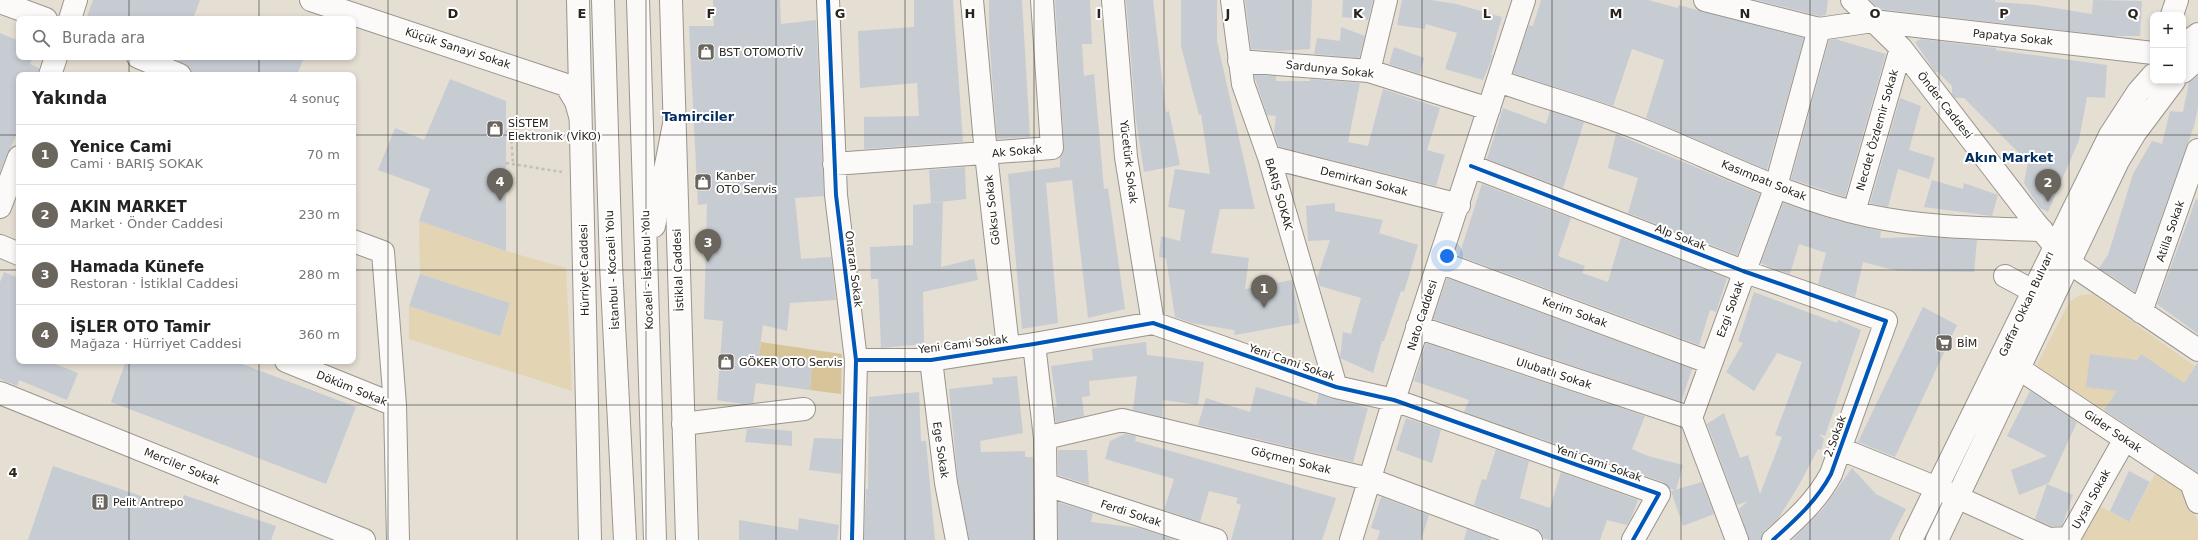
<!DOCTYPE html>
<html lang="tr">
<meta charset="utf-8">
<style>
:root{--surface:#fff;--page:#f6f6f6;--text:#222;--muted:#767676;--line:#e0e0e0;--accent:#6a655d}
body{margin:0;font-family:"DejaVu Sans",sans-serif;background:var(--page);color:var(--text)}
.controls{position:absolute;right:12px;top:12px;display:grid;overflow:hidden;border-radius:8px;box-shadow:0 2px 6px #0003}
.controls button{width:36px;height:36px;display:grid;place-items:center;padding:0;border:0;border-bottom:1px solid var(--line);background:var(--surface);color:var(--text);font:20px sans-serif}
.you{position:absolute;left:1447px;top:256px;width:14px;height:14px;margin:-10px;border:3px solid #fff;border-radius:50%;background:#1a73e8;box-shadow:0 0 0 6px #1a73e833}
.badge{display:grid;place-items:center;width:26px;height:26px;border-radius:50%;background:var(--accent);color:#fff;font-size:13px;font-weight:700}
.pin{position:absolute;translate:-50% -33px;filter:drop-shadow(0 1px 2px #0008)}
.pin::after{content:'';position:absolute;top:21px;width:14px;height:12px;background:inherit;clip-path:polygon(0 0,100% 0,50% 100%)}
.list{margin:0;padding:0;list-style:none}
h2{display:flex;justify-content:space-between;align-items:center;height:52px;margin:0;padding:0 16px;font-size:17px}
h2 small{font-size:13px;font-weight:400;color:var(--muted)}
.list li{display:grid;grid-template-columns:26px 1fr auto;gap:12px;align-items:center;box-sizing:border-box;height:60px;padding:0 16px;border-top:1px solid var(--line)}
.list b{display:block;font-size:15px;white-space:nowrap}
.list p{margin:0;font-size:13px;white-space:nowrap;color:var(--muted)}
.list em{font-size:13px;font-style:normal;color:var(--muted)}
.icon{flex:none;width:22px;height:22px;fill:none;stroke:currentColor;stroke-width:2;stroke-linecap:round;stroke-linejoin:round}
.map{position:relative;flex:none;width:2198px;height:540px;overflow:hidden}
.search{position:absolute;background:var(--surface);box-shadow:0 2px 6px #0003;left:16px;top:16px;width:340px;height:44px;display:flex;align-items:center;gap:10px;box-sizing:border-box;padding:0 14px;border-radius:8px;color:var(--muted);font-size:15px}
.panel{position:absolute;background:var(--surface);box-shadow:0 2px 6px #0003;left:16px;top:72px;width:340px;height:292px;border-radius:8px}
.map>svg:first-child{display:block}
.green{fill:#e3d5b4}
.forest{fill:#d7c599}
.building{fill:#c7ccd3}
.lines{fill:none;stroke-linecap:round;stroke-linejoin:round}
.minor-casing{stroke:#9a958d;stroke-width:24}
.major-casing{stroke:#9a958d;stroke-width:24}
.highway-casing{stroke:#9a958d;stroke-width:24}
.path{stroke:#c2bfba;stroke-width:2.5;stroke-dasharray:3 3;stroke-linecap:butt}
.minor{stroke:#fbfaf8;stroke-width:22}
.major{stroke:#fbfaf8;stroke-width:22}
.highway{stroke:#fbfaf8;stroke-width:22}
.cycleway-casing{stroke:#fff;stroke-width:6}
.cycleway{stroke:#0057b8;stroke-width:4}
.grid{fill:none;stroke:#28241d;stroke-width:1;stroke-opacity:0.55}
.labels{text-anchor:middle;stroke-width:4;stroke-linejoin:round;paint-order:stroke}
.street-label{font-size:11px;fill:#28241d;stroke:#fff}
.poi-label{font-size:11px;fill:#28241d;stroke:#fff;text-anchor:start}
.quarter-label{font-size:13px;font-weight:bold;fill:#042e61;stroke:#fff}
.grid-label{font-size:13px;text-anchor:middle;font-weight:bold;fill:#28241d;stroke:#fff;stroke-width:4;stroke-linejoin:round;paint-order:stroke}
</style>
<div class="map">
<svg width="2198" height="540" viewBox="0 0 2198 540">
<rect width="100%" height="100%" fill="#e4ded3"/>
<path class="green" d="M419,221L506,251L566,268L572,391L409,339V306L500,335L510,303L420,274Z
M2093,294L2195,366L2184,383L2117,391L2104,410L2036,366L2070,301L2081,295Z
M2155,474L2187,491L2198,522V540H2078L2098,505L2129,522Z"/>
<path class="forest" d="M761,342L842,354L841,394L810,390L812,362L759,355Z"/>
<path class="building" d="M93,0H200L193,19H86Z
M713,0H780L781,24L816,20L824,196L795,198L801,259L831,257L836,300L790,303L787,331L763,325L759,355L812,362L810,390L756,383L753,403L743,404L717,400L723,321L704,319L707,204L698,205L689,26H714Z
M914,0H953L963,142L864,149V117L919,116L917,83L860,88L858,31L914,27Z
M989,0H1022L1030,137L997,139L989,37Z
M1055,0H1090L1092,44H1082L1084,76L1094,74L1104,189L1108,188L1125,309L1088,318L1072,180L1046,183L1058,323L1022,329L1008,174L1060,167V157L1064,147Z
M1126,0H1153L1166,112L1169,111L1180,165L1144,172L1136,120Z
M1181,0H1217V41L1255,209H1220L1211,253L1249,258L1245,289L1292,280L1300,323L1235,335L1234,330L1191,323L1175,317L1166,258L1159,257L1161,236L1180,241L1185,210L1168,207L1175,169L1210,174L1201,114L1199,115L1181,46Z
M1245,0H1312L1310,49L1278,51L1251,49Z
M1343,0H1373L1368,20L1342,17Z
M1402,0H1431L1456,4L1502,17L1491,55H1493L1483,80L1445,69L1457,33L1426,24L1425,29L1397,25Z
M1541,0H1648L1678,8V5L1804,38L1767,170L1646,118L1664,60L1632,49L1613,106L1513,73L1529,25L1533,26Z
M1756,0H1828L1826,15L1820,16Z
M1870,0H1995V2L2036,5L2092,14L2093,0L2142,1L2140,36H2111L1879,9Z
M1341,27L1365,36L1359,58L1314,54L1317,38L1340,41Z
M0,33L19,41V57H33L30,64L39,68L38,75H19V128L0,172Z
M1835,39L1886,54L1845,197L1791,179L1829,40Z
M1921,39L1996,48V50L2107,65L2105,98L2087,97L2079,140L2048,212L2040,208L2024,183L2028,162L1964,98H1955L1952,94V86L1938,72H1935L1915,42Z
M1394,47L1424,58L1420,74L1389,64Z
M179,57H304L297,75H192L190,67L178,61Z
M1254,75L1276,76V81H1310V79L1360,83L1348,142L1368,146L1383,89L1440,108L1427,150L1445,155L1436,186L1279,147L1274,133L1276,116L1267,115Z
M2198,76V108L2194,126L2135,292L2099,268L2108,255L2133,174L2152,141L2162,144L2170,111L2183,112L2189,82Z
M450,79L506,101V251L419,221L430,189L378,170L395,128L424,140Z
M1900,98L1921,106L1909,150L1935,158L1929,179L1898,169L1888,207L1870,203Z
M1503,108L1546,124L1550,111L1584,122L1563,188L1487,159Z
M1616,134L1760,194L1737,255L1628,213L1638,178L1608,168Z
M965,167L966,199L931,203L929,170Z
M1932,180L1963,189L1964,183L1998,195L1992,216L1924,207Z
M1482,184L1571,218L1558,256L1585,266L1582,273L1608,282L1621,237L1727,278L1716,312L1710,310L1699,345L1459,256Z
M2196,199L2198,200V334L2157,304Z
M943,202L941,267L974,259L978,280L923,292L924,344L881,348L878,279H871L870,247L913,245V205Z
M1335,203V211L1383,220L1379,233L1418,245L1404,292L1401,291L1384,341H1382L1373,373L1340,358L1343,332L1351,334L1361,298L1320,286L1317,278L1330,240L1308,241L1306,206Z
M1783,203L1838,221L1881,231L1880,238L1926,237L1977,240L1974,272L1898,271L1863,262L1855,297L1818,284L1826,253L1799,244L1790,274L1769,267L1761,263Z
M4,272L19,278V361H48L78,373L67,400L19,380L17,386L0,379V282Z
M420,274L510,303L500,336L409,306Z
M1447,278L1692,369L1681,402L1433,319Z
M1754,292L1837,323L1838,320L1861,330L1825,436L1819,434L1824,439L1821,450L1818,449L1799,485L1778,519L1764,531L1761,540H1749L1739,509L1748,501L1737,505L1707,424L1724,413L1740,458L1748,455L1760,494L1782,437L1775,435L1802,362L1777,353L1754,391L1726,372L1743,343L1738,341Z
M1923,307L1957,325L1895,457L1858,442Z
M1146,342L1147,355L1204,362L1198,405L1163,400L1162,417L1133,410L1137,376L1089,381L1090,396L1082,397L1084,416L1056,423L1054,407H1057L1051,366L1093,360L1092,349Z
M1426,343L1645,416L1632,449L1648,456L1683,465L1676,490L1670,489L1663,482L1464,412L1469,400L1414,381Z
M2090,354L2137,360L2141,354L2184,383L2198,362V473L2104,410L2117,391L2086,387Z
M126,361H234L356,407L326,484L111,402Z
M1017,376L1023,433L980,441L981,452L1025,451V457H1033L1034,540H969L958,481L949,389L993,384L992,378Z
M1256,387L1316,405L1319,394L1368,408L1353,462L1198,425L1206,398L1250,412Z
M2030,391L2077,422L2049,483L2019,495L2011,470L2047,456L2007,436Z
M919,392L921,441H926L935,540H864L866,489H868L869,397Z
M1406,418L1441,430L1432,463L1396,450Z
M755,428L792,431V446L745,442L747,429Z
M1125,434L1136,436L1135,441L1336,498L1322,540H1231L1241,505L1236,503L1238,498L1209,491L1200,522L1164,510L1174,479L1105,459L1110,441Z
M814,438L842,439L841,474L809,470Z
M1496,449L1529,461L1520,498L1550,508L1561,472L1638,500L1631,518L1627,525L1607,520L1600,540H1549L1543,538L1541,532L1535,528L1474,505L1482,479L1486,480Z
M1058,450H1087L1089,485L1058,475Z
M53,466L179,509L184,495L276,526L271,540H28Z
M1852,468L1876,494L1906,509L1890,540H1792L1822,510Z
M2129,471L2150,482L2129,522L2110,511Z
M1702,482L1714,514L1683,526L1671,491Z
M2047,484L2073,495L2062,526H2051L2035,519Z
M1381,497L1429,515L1421,540H1377L1380,531L1371,528Z
M1058,502L1093,513L1091,522L1139,528L1176,540H1058Z
M799,518L839,525L837,540H739V520L798,530Z
M1467,529L1491,538V540H1464Z"/>
<g class="lines">
<defs>
<path id="minor" d="M311,0L566,85L576,102L580,116
M828,0L836,195L856,360L852,540
M972,0L986,154L1008,347
M1113,0L1126,157L1153,323
M1232,0L1243,84L1269,157L1336,387
M1705,0L1819,29L1873,21L2153,53
M1852,0L1901,48L2034,221L2068,262L2198,350
M0,2L46,19
M2172,15L2177,0
M70,19L76,0
M138,57L180,75
M1239,61L1369,71L1489,109
M1369,71L1386,0
M50,75L56,57
M1498,81C1549,99 1602,113 1652,134C1723,163 1794,200 1870,216C1925,228 1985,228 2042,230
M1269,157L1459,205
M834,164L1052,148L1042,0
M1471,166L1743,271L1886,321L1831,474C1816,502 1795,520 1773,540
M0,207L19,157
M1854,212L1901,48
M353,241L383,252L395,405L398,540
M0,246L19,254
M1439,262L1711,363
M2005,276L2033,291
M2141,312L2198,150
M1417,327L1691,418
M1034,344L1045,438L1046,540
M856,360H931L1034,344L1153,323L1336,387L1394,400L1659,494L1633,540
M931,360L946,483L957,540
M286,361L395,405
M2018,368L2191,483L2198,502
M0,393L364,540
M683,424L804,409
M1045,438L1122,420L1369,479L1531,540
M1841,449L1937,488L2049,539L2069,538L2125,439
M1047,485L1216,540
M1351,540L1394,400L1524,0
M1737,540L1691,418L1776,186L1819,29"/>
<path id="major" d="M578,0L590,540
M671,0L687,540
M2183,45L2198,34
M2183,72L2198,59
M1911,540L2110,135L2138,92L2153,75
M1937,540L2118,161L2135,133L2174,81"/>
<path id="highway" d="M603,0L611,265L625,540
M638,0L655,540
M654,226L674,124"/>
</defs>
<use href="#minor" class="minor-casing"/>
<use href="#major" class="major-casing"/>
<use href="#highway" class="highway-casing"/>
<path class="path" d="M506,131L511,135L513,164
M506,163L562,172"/>
<use href="#minor" class="minor"/>
<use href="#major" class="major"/>
<use href="#highway" class="highway"/>
<defs>
<path id="cycleway" d="M828,0L836,195L856,360L852,540
M1471,166L1743,271L1886,321L1831,474C1816,502 1795,520 1773,540
M856,360H931L1034,344L1153,323L1336,387L1394,400L1659,494L1633,540"/>
</defs>
<use href="#cycleway" class="cycleway-casing"/>
<use href="#cycleway" class="cycleway"/>
</g>
<path class="grid" d="M129,0V19M259,0V19M388,0V540M517,0V540M646,0V540M776,0V540M905,0V540M1034,0V540M1164,0V540M1293,0V540M1422,0V540M1552,0V540M1681,0V540M1810,0V540M1939,0V540M2069,0V540M129,57V75M259,57V75M0,135H19M353,135H2198M0,270H19M353,270H2198M129,361V540M259,361V540M0,405H2198"/>
<defs>
<symbol id="shop-square" viewBox="-11 -11 22 22"><rect x="-9" y="-9" width="18" height="18" rx="4" fill="#6a655d" stroke="#fff"/><path d="M-5-2.5h2.3a2.7 3.5 0 0 1 5.4 0H5L5.5 6h-11ZM-1.5-2.5h3a1.5 2.3 0 0 0-3 0Z" fill="#fff"/></symbol>
<symbol id="supermarket-square" viewBox="-11 -11 22 22"><rect x="-9" y="-9" width="18" height="18" rx="4" fill="#6a655d" stroke="#fff"/><path d="M-6-5.5h2.5l.6 2H6L4.5 2H-2.5L-4.4-4H-6ZM-1.5 3.2a1.3 1.3 0 1 0 .1 0ZM3 3.2a1.3 1.3 0 1 0 .1 0Z" fill="#fff"/></symbol>
<symbol id="building-square" viewBox="-11 -11 22 22"><rect x="-9" y="-9" width="18" height="18" rx="4" fill="#6a655d" stroke="#fff"/><path d="M-4-6H4V6H1V3H-1V6H-4ZM-2.5-4.3h1.7v1.8h-1.7ZM.8-4.3h1.7v1.8H.8ZM-2.5-1h1.7V.8h-1.7ZM.8-1h1.7V.8H.8Z" fill="#fff"/></symbol>
</defs>
<g fill-rule="evenodd">
<use href="#shop-square" x="696" y="42" width="20" height="20"/>
<use href="#shop-square" x="485" y="119" width="20" height="20"/>
<use href="#shop-square" x="693" y="172" width="20" height="20"/>
<use href="#supermarket-square" x="1934" y="333" width="20" height="20"/>
<use href="#shop-square" x="716" y="352" width="20" height="20"/>
<use href="#building-square" x="90" y="492" width="20" height="20"/>
</g>
<g class="labels">
<g class="street-label">
<text transform="translate(2013 37) rotate(6)" y="4">Papatya Sokak</text>
<text transform="translate(458 48) rotate(18)" y="4">Küçük Sanayi Sokak</text>
<text transform="translate(1330 69) rotate(6)" y="4">Sardunya Sokak</text>
<text transform="translate(1945 105) rotate(52)" y="4">Önder Caddesi</text>
<text transform="translate(1877 130) rotate(-74)" y="4">Necdet Özdemir Sokak</text>
<text transform="translate(1017 151) rotate(-5)" y="4">Ak Sokak</text>
<text transform="translate(1129 162) rotate(83)" y="4">Yücetürk Sokak</text>
<text transform="translate(1764 180) rotate(22)" y="4">Kasımpatı Sokak</text>
<text transform="translate(1364 181) rotate(14)" y="4">Demirkan Sokak</text>
<text transform="translate(1279 194) rotate(74)" y="4">BARIŞ SOKAK</text>
<text transform="translate(992 210) rotate(-96)" y="4">Göksu Sokak</text>
<text transform="translate(2170 231) rotate(-71)" y="4">Atilla Sokak</text>
<text transform="translate(1681 237) rotate(21)" y="4">Alp Sokak</text>
<text transform="translate(854 269) rotate(83)" y="4">Onaran Sokak</text>
<text transform="translate(584 270) rotate(-91)" y="4">Hürriyet Caddesi</text>
<text transform="translate(612 270) rotate(-93)" y="4">İstanbul - Kocaeli Yolu</text>
<text transform="translate(647 270) rotate(-92)" y="4">Kocaeli - İstanbul Yolu</text>
<text transform="translate(678 270) rotate(-92)" y="4">İstiklal Caddesi</text>
<text transform="translate(2026 304) rotate(-65)" y="4">Gaffar Okkan Bulvarı</text>
<text transform="translate(1730 309) rotate(-70)" y="4">Ezgi Sokak</text>
<text transform="translate(1575 312) rotate(20)" y="4">Kerim Sokak</text>
<text transform="translate(1422 315) rotate(-72)" y="4">Nato Caddesi</text>
<text transform="translate(963 344) rotate(-7)" y="4">Yeni Cami Sokak</text>
<text transform="translate(1292 362) rotate(19)" y="4">Yeni Cami Sokak</text>
<text transform="translate(1554 373) rotate(18)" y="4">Ulubatlı Sokak</text>
<text transform="translate(352 388) rotate(22)" y="4">Döküm Sokak</text>
<text transform="translate(2113 431) rotate(34)" y="4">Gider Sokak</text>
<text transform="translate(1835 436) rotate(-70)" y="4">2.Sokak</text>
<text transform="translate(941 450) rotate(82)" y="4">Ege Sokak</text>
<text transform="translate(1291 460) rotate(14)" y="4">Göçmen Sokak</text>
<text transform="translate(1599 463) rotate(19)" y="4">Yeni Cami Sokak</text>
<text transform="translate(182 466) rotate(22)" y="4">Merciler Sokak</text>
<text transform="translate(2091 499) rotate(-61)" y="4">Uysal Sokak</text>
<text transform="translate(1131 513) rotate(18)" y="4">Ferdi Sokak</text>
</g>
<g class="poi-label">
<text x="719" y="56">BST OTOMOTİV</text>
<text x="508" y="127">SİSTEM<tspan x="508" dy="13">Elektronik (VİKO)</tspan></text>
<text x="716" y="180">Kanber<tspan x="716" dy="13">OTO Servis</tspan></text>
<text x="1957" y="347">BİM</text>
<text x="739" y="366">GÖKER OTO Servis</text>
<text x="113" y="506">Pelit Antrepo</text>
</g>
<g class="quarter-label">
<text x="698" y="121">Tamirciler</text>
<text x="2009" y="162">Akın Market</text>
</g>
</g>
<g class="grid-label">
<text x="453" y="18">D</text>
<text x="582" y="18">E</text>
<text x="711" y="18">F</text>
<text x="840" y="18">G</text>
<text x="970" y="18">H</text>
<text x="1099" y="18">I</text>
<text x="1228" y="18">J</text>
<text x="1358" y="18">K</text>
<text x="1487" y="18">L</text>
<text x="1616" y="18">M</text>
<text x="1745" y="18">N</text>
<text x="1875" y="18">O</text>
<text x="2004" y="18">P</text>
<text x="2133" y="18">Q</text>
<text x="13" y="477">4</text>
</g>
</svg>
<div class="controls">
<button>+</button>
<button>−</button>
</div>
<div class="you"></div>
<div class="pin badge" style="left:1264px;top:308px">1</div>
<div class="pin badge" style="left:2048px;top:202px">2</div>
<div class="pin badge" style="left:708px;top:262px">3</div>
<div class="pin badge" style="left:500px;top:201px">4</div>
<div class="search"><svg class="icon" aria-label="search" viewBox="0 0 24 24"><circle cx="10" cy="10" r="6"/><path d="M15 15l6 6"/></svg>Burada ara</div>
<section class="panel">
<h2>Yakında<small>4 sonuç</small></h2>
<ul class="list">
<li><span class="badge">1</span><div><b>Yenice Cami</b><p>Cami · BARIŞ SOKAK</p></div><em>70 m</em></li>
<li><span class="badge">2</span><div><b>AKIN MARKET</b><p>Market · Önder Caddesi</p></div><em>230 m</em></li>
<li><span class="badge">3</span><div><b>Hamada Künefe</b><p>Restoran · İstiklal Caddesi</p></div><em>280 m</em></li>
<li><span class="badge">4</span><div><b>İŞLER OTO Tamir</b><p>Mağaza · Hürriyet Caddesi</p></div><em>360 m</em></li>
</ul>
</section>
</div>
